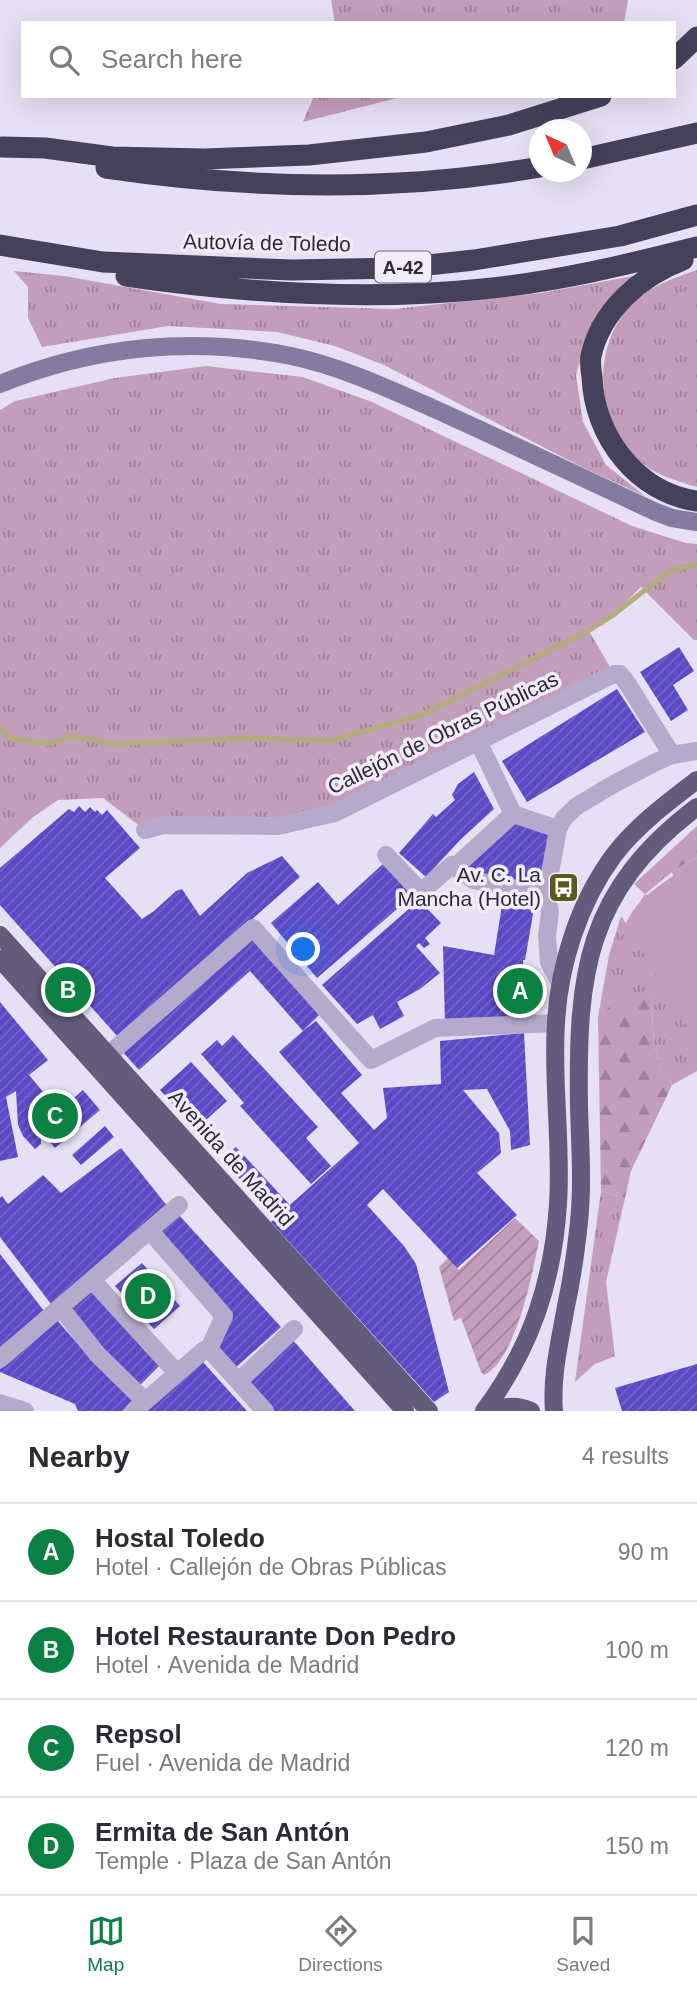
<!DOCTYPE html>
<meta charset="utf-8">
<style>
:root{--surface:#fff;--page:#f7f7f7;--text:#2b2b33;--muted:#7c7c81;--line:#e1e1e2;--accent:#0b8043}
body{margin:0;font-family:Arial,sans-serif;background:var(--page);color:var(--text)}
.compass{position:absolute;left:529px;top:119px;width:63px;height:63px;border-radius:50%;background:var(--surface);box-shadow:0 7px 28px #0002;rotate:316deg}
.you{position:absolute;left:304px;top:950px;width:24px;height:24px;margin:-18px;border:5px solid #fff;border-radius:50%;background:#1a73e8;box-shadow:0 0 0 10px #1a73e833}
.badge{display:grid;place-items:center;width:46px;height:46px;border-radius:50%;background:var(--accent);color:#fff;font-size:23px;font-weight:700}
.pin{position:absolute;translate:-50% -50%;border:4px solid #fff;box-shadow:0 2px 7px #0006}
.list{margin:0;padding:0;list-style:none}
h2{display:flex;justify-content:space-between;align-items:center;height:91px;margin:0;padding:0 28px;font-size:30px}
h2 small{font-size:23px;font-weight:400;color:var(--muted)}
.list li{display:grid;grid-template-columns:46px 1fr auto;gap:21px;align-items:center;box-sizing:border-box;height:98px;padding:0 28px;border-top:2px solid var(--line)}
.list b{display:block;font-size:26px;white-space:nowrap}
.list p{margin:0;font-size:23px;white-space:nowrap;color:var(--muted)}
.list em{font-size:23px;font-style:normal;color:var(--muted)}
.icon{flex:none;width:38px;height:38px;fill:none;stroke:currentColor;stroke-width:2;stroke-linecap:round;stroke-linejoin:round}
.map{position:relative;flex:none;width:697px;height:1411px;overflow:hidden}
.search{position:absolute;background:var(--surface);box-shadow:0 7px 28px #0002;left:21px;right:21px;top:21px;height:77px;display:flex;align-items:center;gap:18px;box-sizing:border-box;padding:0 24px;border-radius:0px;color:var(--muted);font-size:26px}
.sheet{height:483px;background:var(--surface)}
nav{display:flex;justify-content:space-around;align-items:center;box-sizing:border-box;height:98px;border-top:2px solid var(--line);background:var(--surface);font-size:19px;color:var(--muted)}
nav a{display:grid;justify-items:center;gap:4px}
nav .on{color:var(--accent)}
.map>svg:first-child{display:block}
.grass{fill:url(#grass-tufts)}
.forest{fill:url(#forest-firs)}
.park{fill:#c39eba}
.garden{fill:url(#garden-furrows)}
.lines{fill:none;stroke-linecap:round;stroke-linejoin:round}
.stream{stroke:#b1ae7d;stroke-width:5}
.building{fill:url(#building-hatch)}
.street{stroke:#b6aacc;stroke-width:18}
.secondary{stroke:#857ba0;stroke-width:18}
.primary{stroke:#625b7b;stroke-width:18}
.highway{stroke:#46415a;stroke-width:21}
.labels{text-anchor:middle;stroke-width:7;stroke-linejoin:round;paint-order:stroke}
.shield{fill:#f2ebfa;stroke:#686473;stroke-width:2}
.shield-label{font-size:19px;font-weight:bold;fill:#2d2a39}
.street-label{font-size:21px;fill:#2d2a39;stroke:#f2ebfa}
.poi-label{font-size:21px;fill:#2d2a39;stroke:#f2ebfa;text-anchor:end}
</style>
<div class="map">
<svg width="697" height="1411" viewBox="0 0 697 1411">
<defs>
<pattern id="grass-tufts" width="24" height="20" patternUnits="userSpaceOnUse" patternTransform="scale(1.75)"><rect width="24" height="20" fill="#c39eba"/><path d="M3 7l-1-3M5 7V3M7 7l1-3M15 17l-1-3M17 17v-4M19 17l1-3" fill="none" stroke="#9f8198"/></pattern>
<pattern id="forest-firs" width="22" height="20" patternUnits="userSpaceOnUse" patternTransform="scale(1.75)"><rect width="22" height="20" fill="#c39eba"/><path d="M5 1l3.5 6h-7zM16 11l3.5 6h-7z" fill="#9f8198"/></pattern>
<pattern id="garden-furrows" width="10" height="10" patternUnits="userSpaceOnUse" patternTransform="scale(1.75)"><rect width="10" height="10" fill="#c39eba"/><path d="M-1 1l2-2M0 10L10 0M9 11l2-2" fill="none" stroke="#9f8198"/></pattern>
<pattern id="building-hatch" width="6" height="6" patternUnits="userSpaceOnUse" patternTransform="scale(1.75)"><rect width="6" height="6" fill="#5b49c7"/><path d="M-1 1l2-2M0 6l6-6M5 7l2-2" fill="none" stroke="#7466c6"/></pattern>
</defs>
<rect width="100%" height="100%" fill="#e7dff3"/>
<path class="grass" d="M331,0H628L624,23H335Z
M314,96H405L303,122Z
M697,270V487C674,480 652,474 635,457C593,417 592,341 635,301C653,285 674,278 697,270Z
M14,271L64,276L221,304L394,309L541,293L633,276L588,335L576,375L583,422L606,465L645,496L582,467L384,365L335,346L277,332L168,326L42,347L28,318V287Z
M206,366L303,377L372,402L632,526L686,543L697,544V640H694L641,587L612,616L589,631L614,674L335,813L145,830L103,798L58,800L32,818L0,848V410L15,401L115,378Z
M645,894L697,924V1071L672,1085L661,1070L654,1043L651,996L598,1017L609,955L621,916L626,923Z
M601,1191L625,1198L606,1282L615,1356L595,1364L575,1382Z"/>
<path class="forest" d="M697,826V857L672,872L645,894L634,884Z
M647,991L651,996L654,1043L661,1070L672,1085L631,1171L625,1198L601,1191L598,1017C614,1003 626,993 647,991Z"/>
<path class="park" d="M697,857V1044L626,923C637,900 653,890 673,876L672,872Z"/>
<path class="garden" d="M515,1218L539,1241C532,1274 516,1360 484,1375L481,1372L461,1318L454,1321L439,1267L448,1258L459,1270Z"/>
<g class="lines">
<path class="stream" d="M0,728L9,738L49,744L73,736L112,744L253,738L330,741L421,715L588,631L612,616L668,572L697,564"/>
</g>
<path class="building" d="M679,647L694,671L673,685L688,710L671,721L640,672Z
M617,689L645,732L527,802L502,761Z
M474,772L494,809L460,840L426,877L399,853L433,814L436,817L455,800L452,795L458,784Z
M79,806L85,812L90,807L95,812L97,810L102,815L107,810L140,848L105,878L142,919L154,911L176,891L182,889L200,916L247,873L282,856L300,877L118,1037L0,905V868L69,809L74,812Z
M515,820L549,832L542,885L476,876L466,866Z
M383,864L412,896L317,978L271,923L318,882L338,905Z
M503,899L535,903L525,960H523L525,1018L445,1025L443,946L494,955Z
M419,900L441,923L425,938L430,944L424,948L419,943L416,946L440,973L420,989L397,1002L404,1016L380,1029L373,1015L357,1024L322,985Z
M252,938L319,1015L303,1031L316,1021L362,1075L341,1093L374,1130L387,1118L383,1088L441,1084L440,1041L524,1033L530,1145L511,1150L510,1131L487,1089L463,1090L499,1133L501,1153L477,1173L517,1215L457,1268L383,1189L367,1205L404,1246L416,1264L449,1392L434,1402L271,1222L359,1143L279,1052L303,1031L250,971L139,1070L122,1051Z
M0,1002L48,1060L29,1075L59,1111L83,1090L100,1110L55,1148L41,1132V1144L35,1149L23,1136L18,1125L16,1091L6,1097L18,1157L0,1161Z
M233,1035L318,1127L306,1138L331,1166L311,1184L240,1106L244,1103L201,1054L217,1040L222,1046Z
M191,1062L227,1101L196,1129L160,1090Z
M105,1126L114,1137L81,1165L72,1155Z
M236,1147L289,1204L275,1217L222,1160Z
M121,1148L168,1207L51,1304L0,1237V1198L2,1196L8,1204L43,1175L61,1193Z
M178,1214L281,1327L234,1369L215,1347L230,1316L157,1232Z
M0,1254L44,1311L0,1347Z
M142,1263L180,1306L154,1329L115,1286Z
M89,1287L160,1365L138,1387L66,1306Z
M56,1319L90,1358L135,1399L123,1411H78L75,1404L0,1372V1369Z
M292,1339L355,1411H272L243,1378Z
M202,1361L247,1411H145Z
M697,1364V1411H622L615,1388Z"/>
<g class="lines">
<path class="street" d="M478,741L513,814
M145,830L164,825L278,826L335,813L614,674H620L627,683L672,755
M386,855L421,892L452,865L455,867
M546,895L473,880L455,867L513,814L558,829
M560,983L549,962L547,936L550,912L546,895L558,829L564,818L577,806L612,785L656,762L672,755L697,751
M107,1056L253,928L371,1060L435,1028L556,1023
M150,1231L224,1316L209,1349
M92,1280L177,1373
M61,1308L97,1354L145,1401
M209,1349L265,1411
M0,1359L179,1205
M239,1381L294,1329
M0,1403L25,1411
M134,1411L204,1350L209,1349"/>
<path class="secondary" d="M0,384C93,346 193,336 291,356C339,366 385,387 430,407C506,441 580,477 656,512L672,518L697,522"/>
<path class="primary" d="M0,935L429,1411
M0,959L405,1411
M484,1411C531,1348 553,1282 558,1204C562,1144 552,1083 556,1023C559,965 579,902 614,855C636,826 668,802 697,780
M486,1411C502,1407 515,1404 531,1411
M554,1411C551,1376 560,1341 566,1306C572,1279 576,1250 579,1222C583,1183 580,1145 579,1106C577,974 585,892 697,807"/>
<path class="highway" d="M674,59L697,37
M2,147L45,148L112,157L204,159L309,155L426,142L509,125L601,96
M582,159L697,133
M106,168C248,189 397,192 540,167
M0,245L103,262L292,270L400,268L474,260L620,236L697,215
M683,260C641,276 601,310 591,356C590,363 591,371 592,377C594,436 637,493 697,501
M126,276C243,293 365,301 483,289C555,282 626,265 697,247"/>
</g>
<defs>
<symbol id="bus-square" viewBox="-11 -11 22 22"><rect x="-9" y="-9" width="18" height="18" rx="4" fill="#5c591e" stroke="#f2ebfa"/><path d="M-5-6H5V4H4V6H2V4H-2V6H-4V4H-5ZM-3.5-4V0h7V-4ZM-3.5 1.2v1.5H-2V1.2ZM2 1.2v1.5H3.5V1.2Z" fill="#fff"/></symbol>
</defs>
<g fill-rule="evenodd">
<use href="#bus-square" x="546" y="870" width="35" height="35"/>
</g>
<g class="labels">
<rect class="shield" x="375" y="251.5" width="56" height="31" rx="5"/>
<g class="shield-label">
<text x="403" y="274">A-42</text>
</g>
<g class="street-label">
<text transform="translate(267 243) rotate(1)" y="7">Autovía de Toledo</text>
<text transform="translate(443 733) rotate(-26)" y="7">Callejón de Obras Públicas</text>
<text transform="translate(231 1158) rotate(48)" y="7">Avenida de Madrid</text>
</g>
<g class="poi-label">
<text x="541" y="882">Av. C. La<tspan x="541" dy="24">Mancha (Hotel)</tspan></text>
</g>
</g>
</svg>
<svg class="compass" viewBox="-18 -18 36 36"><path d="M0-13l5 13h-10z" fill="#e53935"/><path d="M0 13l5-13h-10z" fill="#7c7c81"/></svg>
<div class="you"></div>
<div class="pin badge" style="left:520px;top:991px">A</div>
<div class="pin badge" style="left:68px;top:990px">B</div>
<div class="pin badge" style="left:55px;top:1116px">C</div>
<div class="pin badge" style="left:148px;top:1296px">D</div>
<div class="search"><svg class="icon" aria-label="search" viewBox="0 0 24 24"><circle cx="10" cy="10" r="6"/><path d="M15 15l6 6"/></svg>Search here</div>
</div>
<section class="sheet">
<h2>Nearby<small>4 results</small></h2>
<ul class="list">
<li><span class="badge">A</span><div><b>Hostal Toledo</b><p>Hotel · Callejón de Obras Públicas</p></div><em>90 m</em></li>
<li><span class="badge">B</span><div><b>Hotel Restaurante Don Pedro</b><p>Hotel · Avenida de Madrid</p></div><em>100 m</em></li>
<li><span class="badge">C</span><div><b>Repsol</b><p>Fuel · Avenida de Madrid</p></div><em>120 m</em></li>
<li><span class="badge">D</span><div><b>Ermita de San Antón</b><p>Temple · Plaza de San Antón</p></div><em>150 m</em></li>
</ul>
</section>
<nav>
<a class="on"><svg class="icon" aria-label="map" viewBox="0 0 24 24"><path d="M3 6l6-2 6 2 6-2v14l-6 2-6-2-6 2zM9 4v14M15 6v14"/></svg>Map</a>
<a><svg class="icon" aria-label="directions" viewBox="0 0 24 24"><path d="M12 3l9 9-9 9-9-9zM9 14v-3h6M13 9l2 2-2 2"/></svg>Directions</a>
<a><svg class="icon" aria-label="saved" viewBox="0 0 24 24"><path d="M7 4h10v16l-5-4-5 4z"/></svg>Saved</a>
</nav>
